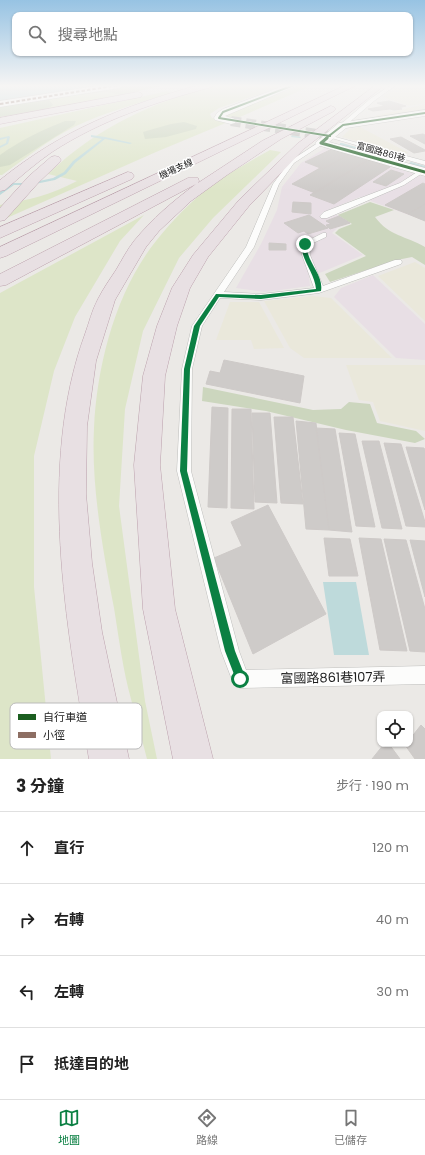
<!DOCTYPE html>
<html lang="zh-TW">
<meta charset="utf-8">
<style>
:root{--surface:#fff;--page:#f6f6f6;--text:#222;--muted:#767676;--line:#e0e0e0;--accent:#0b8043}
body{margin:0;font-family:Poppins,"Noto Sans TC",sans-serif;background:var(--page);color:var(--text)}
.controls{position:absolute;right:12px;bottom:12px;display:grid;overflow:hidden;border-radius:8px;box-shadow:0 1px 3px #0004}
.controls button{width:36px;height:36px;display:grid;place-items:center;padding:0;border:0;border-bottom:1px solid var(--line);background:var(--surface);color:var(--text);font:20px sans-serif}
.stop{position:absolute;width:12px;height:12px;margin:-9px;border:3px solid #0b8043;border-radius:50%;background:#fff}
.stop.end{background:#0b8043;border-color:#fff;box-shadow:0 1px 4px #0008}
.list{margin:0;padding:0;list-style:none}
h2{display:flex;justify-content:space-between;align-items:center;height:52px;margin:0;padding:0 16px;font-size:17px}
h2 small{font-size:13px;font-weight:400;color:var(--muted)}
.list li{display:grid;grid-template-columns:26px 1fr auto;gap:12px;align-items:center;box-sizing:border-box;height:72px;padding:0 16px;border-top:1px solid var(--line)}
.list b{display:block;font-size:15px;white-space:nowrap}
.list em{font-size:13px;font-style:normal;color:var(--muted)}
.icon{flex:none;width:22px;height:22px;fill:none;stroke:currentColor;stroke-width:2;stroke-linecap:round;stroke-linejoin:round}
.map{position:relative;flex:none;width:425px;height:759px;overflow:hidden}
.search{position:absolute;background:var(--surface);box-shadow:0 1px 3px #0004;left:12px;right:12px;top:12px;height:44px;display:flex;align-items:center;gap:10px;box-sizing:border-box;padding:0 14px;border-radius:8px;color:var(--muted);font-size:15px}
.sheet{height:340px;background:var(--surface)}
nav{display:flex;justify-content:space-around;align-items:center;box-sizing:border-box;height:56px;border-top:1px solid var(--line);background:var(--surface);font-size:11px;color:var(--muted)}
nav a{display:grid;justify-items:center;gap:2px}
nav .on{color:var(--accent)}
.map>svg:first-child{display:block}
.industrial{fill:#e8dfe5}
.farmland{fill:#eae8db}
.grass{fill:#dde5c8}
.forest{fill:#ccd6be}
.water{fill:#bedadb}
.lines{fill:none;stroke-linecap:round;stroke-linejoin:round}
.stream{fill:#bedadb;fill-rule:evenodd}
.building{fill:#cecbc9;stroke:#cecac8}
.street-tunnel{stroke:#c2c0be;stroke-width:10;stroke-dasharray:10 5;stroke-linecap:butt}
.lane-casing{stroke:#bebebc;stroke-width:1}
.street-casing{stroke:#bebebc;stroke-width:1}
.highway-casing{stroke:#bca1ad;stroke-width:1}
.lane{fill:#fcfcfb;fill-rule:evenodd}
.street{fill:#fcfcfb;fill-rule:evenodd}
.highway{fill:#e8e0e3;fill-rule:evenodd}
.quiet{stroke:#8d6e63;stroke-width:2;stroke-dasharray:3.5 2;stroke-linecap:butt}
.cycleway-far1-casing{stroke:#fff;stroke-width:3}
.cycleway-casing{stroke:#fff;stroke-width:4.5}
.cycleway-far1{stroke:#1b5e20;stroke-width:2}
.cycleway{stroke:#1b5e20;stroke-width:3}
.route{fill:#0b8043}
.labels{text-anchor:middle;stroke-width:3;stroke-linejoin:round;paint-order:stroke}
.far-street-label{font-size:9px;fill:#1d1d1d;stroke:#fff}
.near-street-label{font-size:13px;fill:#1d1d1d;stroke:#fff}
.key{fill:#fff;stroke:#bbb;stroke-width:1}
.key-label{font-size:11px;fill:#1d1d1d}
</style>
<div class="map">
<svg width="425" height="759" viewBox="0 0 425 759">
<rect width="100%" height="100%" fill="#ebe9e6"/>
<path class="industrial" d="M327,147L425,177V221L360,197L329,210L350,223L337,228L332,233L363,255L322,272L309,276L310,286L265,292L236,288L261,244L277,210L282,187L301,163Z
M373,275L425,324V360L396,358L334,297L341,288Z"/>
<path class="farmland" d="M400,85H425V103L410,106L383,97Z
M425,104V111L379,118L375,116Z
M360,127L409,153L403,154L342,137L350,129Z
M415,262L425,268V321L378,276Z
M313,296L331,298L392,358H304L290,348L264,301Z
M230,302H259L284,348L254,349L251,340H216Z
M346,365H425V431L380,421L373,402L359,400Z"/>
<path class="grass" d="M219,85H286L219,108L210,114L212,118L228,122L156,152L0,221V205C28,200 51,195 77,181L48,174C97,127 154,101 219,85Z
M300,85H313L233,120L228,119L226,115L229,112Z
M167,91L171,93C139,103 106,112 76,126C49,139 26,158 2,175H0V128Z
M106,92L121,95L46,110L47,97Z
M270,150L281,152L213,218L179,258L143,331L125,409L119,506L145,701L157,759H147C142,739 136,719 131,699C123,670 119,639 114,608C103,551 91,486 94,428C97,364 116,291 156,241C172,221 191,201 212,185C230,172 251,161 270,150Z
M144,215L120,241L75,317L54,371L34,456V587L51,759H0V293Z"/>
<path class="forest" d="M124,85H166L121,95L106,92L67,96Z
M47,97L53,105L46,110L0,117V105Z
M65,121H76L74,125L10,165L0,167V155C21,140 42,130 65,121Z
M184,122L197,126L196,129L166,137L145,139L143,132L171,124Z
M370,202L394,210L375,217C389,236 406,236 425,247V265L412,257L397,260L330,282L325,274L366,256L335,233L339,229L352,224L338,215Z
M203,387L313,410L341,409L349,402L370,404L377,423L416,431L425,439L415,443L346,430L266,411L202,401Z"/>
<path class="water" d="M0,85H102L0,102Z
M323,582H356L369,655H334Z"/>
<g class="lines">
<path class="stream" d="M91,135L105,137L132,143L130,144L105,139L75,163L66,174L55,180L30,185H14L0,195V192L12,183H30L53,178L64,172L73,161L102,139L91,137Z
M292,135L301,137L300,138L291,137Z
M9,136L10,137L8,144L0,148V146L6,143L7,138L0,140V138Z
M340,143H342L401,160L398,161L340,145Z
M411,162L425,166V168L410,164L409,163Z"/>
</g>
<path class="building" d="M389,101L406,106L398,108L402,109L394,110L390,109L373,111L368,109L385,106L377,103Z
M423,134L425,135V144L410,136Z
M401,137L425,150V151L414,153L390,139Z
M332,149L350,154L323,169L305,162Z
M350,154L368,160L315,193L292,184L320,168L323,169Z
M368,160L390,167L334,204L310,195Z
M391,170L404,174L386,186L373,182Z
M423,183L425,184V204L408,214L385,205Z
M293,202L311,203V214L292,212Z
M425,204V221L408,214Z
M309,215L328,228L308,234L304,231L298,233L284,223Z
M339,216L350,223L330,229L326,225L331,224L326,221Z
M269,243L286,244V250H269Z
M224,360L304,376L300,403L206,384L210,371L220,373Z
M212,407L228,408L227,508L208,507Z
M232,409H251L254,509L231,508Z
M252,413H270L277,503L255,502Z
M274,417H293L303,504L281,503Z
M296,421L316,423L329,530L306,529Z
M316,428L335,429L352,532L329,530Z
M339,433L355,434L375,527L356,526Z
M362,441H379L402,529L382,528Z
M384,443L401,444L425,522V527L406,526Z
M406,447L424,448L425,450V510Z
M268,505L326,614L253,654L214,558L242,546L231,522Z
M324,538L350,539L358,576H329Z
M359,538L381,539L407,651L380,650Z
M384,539L406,540L425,609V652L410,651Z
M410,540L425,541V597Z
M421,725L425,729V759H415L405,745L410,744V739Z
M384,744H389L400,759H372Z"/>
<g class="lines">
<path class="street-tunnel" d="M231,121L330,136"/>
<defs>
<path id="lane" d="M391,85H396L374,101L345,126H341V124L370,99Z
M328,135L425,161V165L328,137Z
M321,141L323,142V144L294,163L279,184L254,247L224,292L261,294L314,288L302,255L301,244L323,233H326V237L309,245L310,255L323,286L395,260H401L402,262L401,264L319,293L261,300L220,298L202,326L192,369L191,471L239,651L246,670L425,666V684L240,688L234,685L221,651L177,471L182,369L192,326L246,247L273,184L290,161Z
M422,169L425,171L424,172L404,185L327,218H321L320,216L324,212L400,183Z"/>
<path id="street" d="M103,85H123L119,88L0,107V101Z
M286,85H298L225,116L235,119L236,121L235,123L231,124L215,120L214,118L217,113L223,109Z
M425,110V116L346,128L329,142L425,168V176L317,145L315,143L339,123Z"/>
<path id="highway" d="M199,85H213L212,87C156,102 101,120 52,152C36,163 20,177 5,190L0,191V180C62,130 123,106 199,85Z
M346,85H357L6,256L0,258V247Z
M376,85H385L305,148L249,206L208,257L190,288L177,326L165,376L160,465L175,609L213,759H173L143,609L134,465L143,376L157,326L172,288L193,255L239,200L297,144Z
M138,92L141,93L142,95L141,97L0,124V118Z
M331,106L334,107L336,109L334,111L281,139L227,175L191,201L159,231L146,247L115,300L96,361L87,426L86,494L92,563L102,632L129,759H89C66,624 37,466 85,334C89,323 92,310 98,299C103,289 110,279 116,270C122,260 127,250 134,241C152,219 173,201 196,184L6,285L0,286V274L188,178H198L199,181L198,183L262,141Z
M55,156L59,157L61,160L59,163L39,182L5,220L0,221V208L29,176L51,157Z
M128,172L132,173L134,176L132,179L0,238V227Z"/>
</defs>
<use href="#lane" class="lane-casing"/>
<use href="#street" class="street-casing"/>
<use href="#highway" class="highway-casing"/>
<use href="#lane" class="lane"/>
<use href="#street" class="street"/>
<use href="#highway" class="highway"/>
<path class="quiet" d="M0,104L119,85"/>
<defs>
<path id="cycleway-far1" d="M294,85L223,112L219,118L330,136
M325,139L343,125L425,113"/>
<path id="cycleway" d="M327,138L321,143L425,172"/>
</defs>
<use href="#cycleway-far1" class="cycleway-far1-casing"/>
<use href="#cycleway" class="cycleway-casing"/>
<use href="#cycleway-far1" class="cycleway-far1"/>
<use href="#cycleway" class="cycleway"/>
</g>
<linearGradient id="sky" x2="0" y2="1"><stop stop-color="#97c3e3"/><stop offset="0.45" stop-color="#f6f5f4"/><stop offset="1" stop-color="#f6f5f4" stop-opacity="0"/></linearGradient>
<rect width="425" height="191" fill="url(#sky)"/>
<path class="route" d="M305,242L307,244C305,261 324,274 321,291L261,299L219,297L200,326L190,369L187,471L235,651L246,679L244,682L240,684L237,682L225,651L180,471L184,369L194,326L216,294L261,295L316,289C315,273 300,259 302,244Z"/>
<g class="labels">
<g class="far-street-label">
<text transform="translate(381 152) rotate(16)" y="3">富國路861巷</text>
<text transform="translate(176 169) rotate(-25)" y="3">機場支線</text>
</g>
<g class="near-street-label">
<text transform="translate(333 677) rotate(-1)" y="5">富國路861巷107弄</text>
</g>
</g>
<rect x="10" y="703" width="132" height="46" rx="6" class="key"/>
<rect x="18" y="714" width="18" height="6" fill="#1b5e20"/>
<rect x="18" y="732" width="18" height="6" fill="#8d6e63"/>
<g class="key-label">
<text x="43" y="721">自行車道</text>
<text x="43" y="739">小徑</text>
</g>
</svg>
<div class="controls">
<button><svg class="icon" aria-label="locate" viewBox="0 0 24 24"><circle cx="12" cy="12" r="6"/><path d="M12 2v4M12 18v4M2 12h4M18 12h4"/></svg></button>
</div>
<div class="stop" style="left:240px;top:679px"></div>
<div class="stop end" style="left:305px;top:244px"></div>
<div class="search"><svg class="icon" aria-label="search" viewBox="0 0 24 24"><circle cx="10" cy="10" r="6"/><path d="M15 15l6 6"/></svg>搜尋地點</div>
</div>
<section class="sheet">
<h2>3 分鐘<small>步行 · 190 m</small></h2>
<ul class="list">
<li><svg class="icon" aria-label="ahead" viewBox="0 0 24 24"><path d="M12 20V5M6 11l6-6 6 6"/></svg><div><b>直行</b></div><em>120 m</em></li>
<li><svg class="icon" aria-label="right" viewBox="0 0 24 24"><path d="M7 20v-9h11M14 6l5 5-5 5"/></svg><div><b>右轉</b></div><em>40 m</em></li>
<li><svg class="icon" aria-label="left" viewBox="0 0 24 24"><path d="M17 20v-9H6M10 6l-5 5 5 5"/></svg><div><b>左轉</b></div><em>30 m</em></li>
<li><svg class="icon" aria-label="arrive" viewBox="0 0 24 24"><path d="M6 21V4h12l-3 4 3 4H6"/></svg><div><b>抵達目的地</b></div></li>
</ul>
</section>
<nav>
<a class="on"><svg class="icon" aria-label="map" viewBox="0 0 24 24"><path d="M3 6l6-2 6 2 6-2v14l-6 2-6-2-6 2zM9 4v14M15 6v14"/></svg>地圖</a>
<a><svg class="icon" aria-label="directions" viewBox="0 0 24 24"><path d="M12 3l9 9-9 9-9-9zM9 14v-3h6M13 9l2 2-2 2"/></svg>路線</a>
<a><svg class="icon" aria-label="saved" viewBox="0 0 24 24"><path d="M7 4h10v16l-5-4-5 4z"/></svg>已儲存</a>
</nav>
